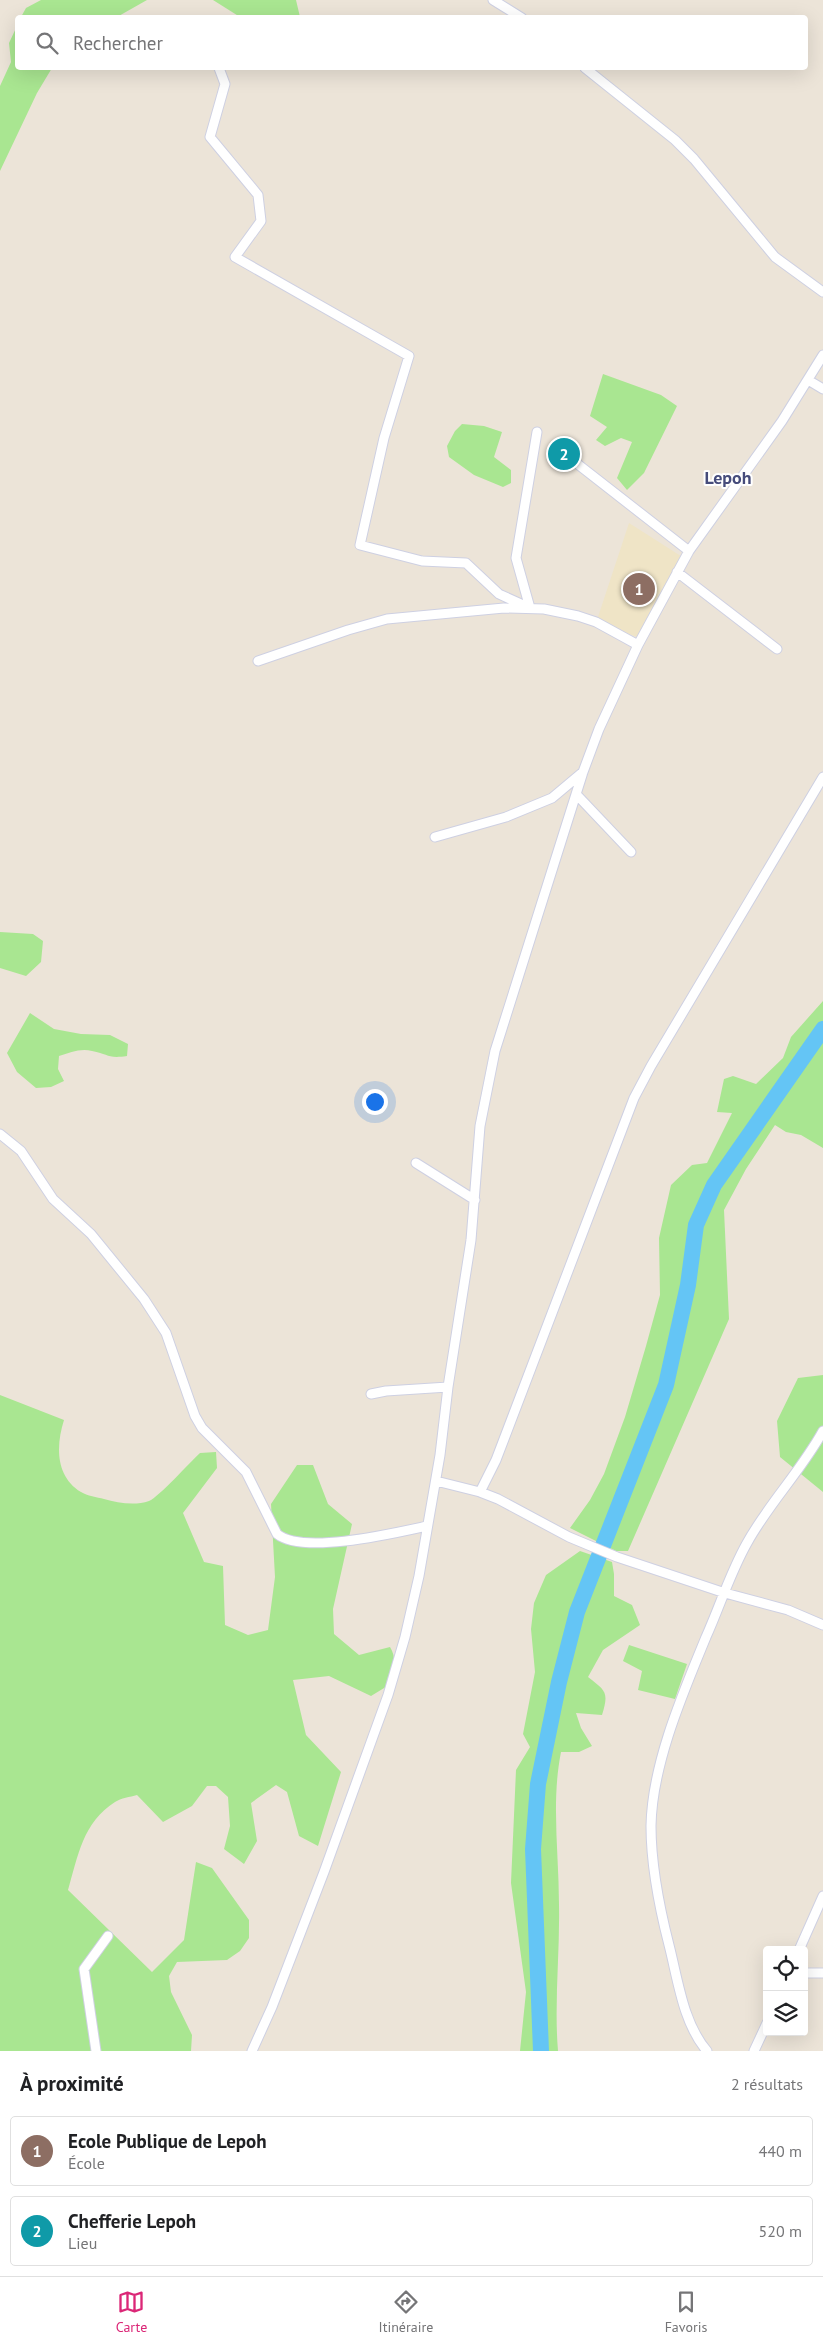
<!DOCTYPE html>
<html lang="fr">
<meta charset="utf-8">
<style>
:root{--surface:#fff;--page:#f6f6f6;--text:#202124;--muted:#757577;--line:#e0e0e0;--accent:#db2777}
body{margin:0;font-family:"PT Sans",sans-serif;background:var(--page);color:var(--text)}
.controls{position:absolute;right:15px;bottom:15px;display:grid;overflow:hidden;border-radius:5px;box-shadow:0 5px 20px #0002}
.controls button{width:45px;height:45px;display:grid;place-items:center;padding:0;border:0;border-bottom:1px solid var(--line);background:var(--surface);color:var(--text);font:25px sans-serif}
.you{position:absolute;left:374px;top:1101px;width:18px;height:18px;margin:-12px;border:4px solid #fff;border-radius:50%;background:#1a73e8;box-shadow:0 0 0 8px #1a73e833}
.badge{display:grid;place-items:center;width:32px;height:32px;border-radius:50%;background:var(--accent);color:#fff;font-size:16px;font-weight:700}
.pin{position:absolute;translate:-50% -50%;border:2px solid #fff;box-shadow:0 1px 5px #0006}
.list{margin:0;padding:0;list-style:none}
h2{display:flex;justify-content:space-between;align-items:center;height:65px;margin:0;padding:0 20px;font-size:21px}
h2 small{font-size:16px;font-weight:400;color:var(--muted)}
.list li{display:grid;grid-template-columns:32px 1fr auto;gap:15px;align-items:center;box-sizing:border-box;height:70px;margin:0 10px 10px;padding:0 10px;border:1px solid var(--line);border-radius:5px}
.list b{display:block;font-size:19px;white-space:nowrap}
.list p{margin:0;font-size:16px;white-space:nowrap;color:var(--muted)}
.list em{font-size:16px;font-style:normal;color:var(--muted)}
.icon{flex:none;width:28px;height:28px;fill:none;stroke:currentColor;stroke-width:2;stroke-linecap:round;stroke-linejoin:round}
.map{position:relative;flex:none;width:823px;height:2051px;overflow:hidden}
.search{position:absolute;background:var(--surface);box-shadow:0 5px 20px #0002;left:15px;right:15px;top:15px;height:55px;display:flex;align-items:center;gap:12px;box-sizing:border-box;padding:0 18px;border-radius:5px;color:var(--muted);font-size:19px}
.sheet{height:225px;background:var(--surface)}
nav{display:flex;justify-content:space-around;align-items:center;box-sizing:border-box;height:70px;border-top:1px solid var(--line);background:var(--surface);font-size:14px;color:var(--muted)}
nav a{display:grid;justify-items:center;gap:2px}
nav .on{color:var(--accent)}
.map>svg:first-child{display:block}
.education{fill:#efe4c6}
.green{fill:#a9e691}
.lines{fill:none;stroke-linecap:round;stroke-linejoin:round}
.river{stroke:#64c5f5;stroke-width:16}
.street-casing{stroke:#ced0e2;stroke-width:11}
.street{stroke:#fff;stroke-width:9}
.labels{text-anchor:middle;stroke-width:4;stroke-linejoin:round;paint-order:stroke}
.quarter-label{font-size:18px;font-weight:bold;fill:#464c7b;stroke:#fff}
</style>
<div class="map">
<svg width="823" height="2051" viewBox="0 0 823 2051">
<rect width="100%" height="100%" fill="#ece4d8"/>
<path class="education" d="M629,523L684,558L646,640L614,629L597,620Z"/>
<path class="green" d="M41,0H147L117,17H21L26,8Z
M213,0H296L300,17H240Z
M17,26L18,68H52L37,93L0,171V86L11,62L9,43Z
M603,374L661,395L677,406L644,473L627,490L617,478L632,442L621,438L605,446L596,440L607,427L590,416Z
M462,424L484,426L502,432L494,457L511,470V483L503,487L474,475L449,457L447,446L455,431Z
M0,932L33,934L43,941L41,962L26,976L0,968Z
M823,1001V1148L801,1135L786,1132L775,1125L746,1169L724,1210L729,1319L628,1551H616L570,1528L590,1500L604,1474L625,1417L646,1346L660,1295L659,1238L671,1185L692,1165L707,1163L732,1113L717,1112L724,1079L733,1076L756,1084L783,1058L791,1037Z
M30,1013L54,1029L81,1034L110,1035L128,1044L127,1056C107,1059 109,1054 92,1051C80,1048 70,1053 59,1056L58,1069L64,1081L51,1087L36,1088L17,1072L7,1053Z
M823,1375V1492L780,1457L777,1421L798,1378Z
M0,1395L64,1420C56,1445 55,1476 81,1492C87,1496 97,1497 104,1499C118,1503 135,1506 149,1501C159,1497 190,1462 200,1453L216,1452L217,1468L183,1513L204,1562L223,1566L225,1625L248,1635L268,1630L275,1577L271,1504L297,1465H313L328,1504L352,1524L333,1609L334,1634L359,1655L390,1647C398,1660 393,1671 389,1685L371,1696L329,1676L293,1680L306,1735L341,1772L318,1846L299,1836L287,1792L276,1785L251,1803L257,1841L244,1864L224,1849L230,1826L228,1797L216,1786H207L192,1806L163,1822L137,1795C130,1797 121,1798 115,1802C83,1822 78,1856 68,1890L152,1972L184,1940L196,1862L212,1868L249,1920V1938L240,1951L227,1960L177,1962L169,1976L171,1992L192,2035L191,2051H0Z
M580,1551L612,1562L614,1574V1596L632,1605L640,1625L603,1650L588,1677C606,1691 609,1692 602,1715L576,1713L581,1728L592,1746L579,1752H561C551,1802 559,1854 559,1905C560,1953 554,2003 558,2051H520L526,1992L511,1883L516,1770L530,1747L523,1734L535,1672L531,1629L534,1603L546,1575Z
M629,1645L687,1664L675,1699L638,1690L642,1671L623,1661Z"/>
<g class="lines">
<path class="river" d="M541,2051L533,1849L538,1784L559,1682L577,1612L666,1385L688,1285L696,1225L714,1185L823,1029"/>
<defs>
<path id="street" d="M493,0L522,18
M219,68L225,84L210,137L258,195L261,221L235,257L409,356L384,438L360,545L422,561L466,563L499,594L530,608L516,558L537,432
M585,68L675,140L694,159L775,257L823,292
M808,380L823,389
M575,462L689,551
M677,572L777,649
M258,661L348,630L387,619L504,608L544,609L578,616L596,622L638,645
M576,794L631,852
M435,837L506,817L552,798L583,772
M0,1134L21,1151L53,1199L91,1234L144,1299L166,1333L195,1416L202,1428L246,1472L277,1534C303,1555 395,1533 427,1526
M416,1163L475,1200
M371,1394L386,1391L448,1387
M436,1481L480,1492L498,1499L569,1537L617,1557L725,1593L788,1610L823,1625
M480,1492L496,1460L634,1098L651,1066L823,777
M799,1950L823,1896
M804,1973H823
M96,2051L84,1969L108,1936
M252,2051L272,2007L324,1872L388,1695L405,1637L419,1576L440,1455L448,1387L471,1240L480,1126L495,1051L583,772L599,729L638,645L689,551L782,421L823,355
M707,2051C683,2023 678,1980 669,1945C659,1906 651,1866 651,1826C652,1764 683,1693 706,1637C720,1606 730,1573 747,1543C769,1503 801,1471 823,1431
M754,2051L767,2023"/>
</defs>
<use href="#street" class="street-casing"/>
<use href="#street" class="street"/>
</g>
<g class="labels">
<g class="quarter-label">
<text x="728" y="484">Lepoh</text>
</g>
</g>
</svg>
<div class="controls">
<button><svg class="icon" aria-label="locate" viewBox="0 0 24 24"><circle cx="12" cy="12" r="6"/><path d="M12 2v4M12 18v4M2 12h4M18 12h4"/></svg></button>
<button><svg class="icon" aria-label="layers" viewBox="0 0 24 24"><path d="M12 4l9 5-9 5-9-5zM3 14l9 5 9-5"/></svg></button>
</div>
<div class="you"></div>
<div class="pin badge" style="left:639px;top:589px;background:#8d6e63">1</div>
<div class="pin badge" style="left:564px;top:454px;background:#0f9aa8">2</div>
<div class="search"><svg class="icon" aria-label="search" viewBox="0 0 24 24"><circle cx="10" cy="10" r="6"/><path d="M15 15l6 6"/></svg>Rechercher</div>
</div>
<section class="sheet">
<h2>À proximité<small>2 résultats</small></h2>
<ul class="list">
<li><span class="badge" style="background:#8d6e63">1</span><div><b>Ecole Publique de Lepoh</b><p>École</p></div><em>440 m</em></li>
<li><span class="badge" style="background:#0f9aa8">2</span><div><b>Chefferie Lepoh</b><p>Lieu</p></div><em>520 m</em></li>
</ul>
</section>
<nav>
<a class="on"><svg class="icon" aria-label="map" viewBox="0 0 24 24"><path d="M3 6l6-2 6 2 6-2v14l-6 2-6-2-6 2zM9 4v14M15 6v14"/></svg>Carte</a>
<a><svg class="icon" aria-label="directions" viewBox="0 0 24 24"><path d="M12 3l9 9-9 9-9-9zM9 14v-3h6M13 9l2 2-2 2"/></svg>Itinéraire</a>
<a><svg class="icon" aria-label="saved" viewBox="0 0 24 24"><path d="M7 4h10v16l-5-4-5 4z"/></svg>Favoris</a>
</nav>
